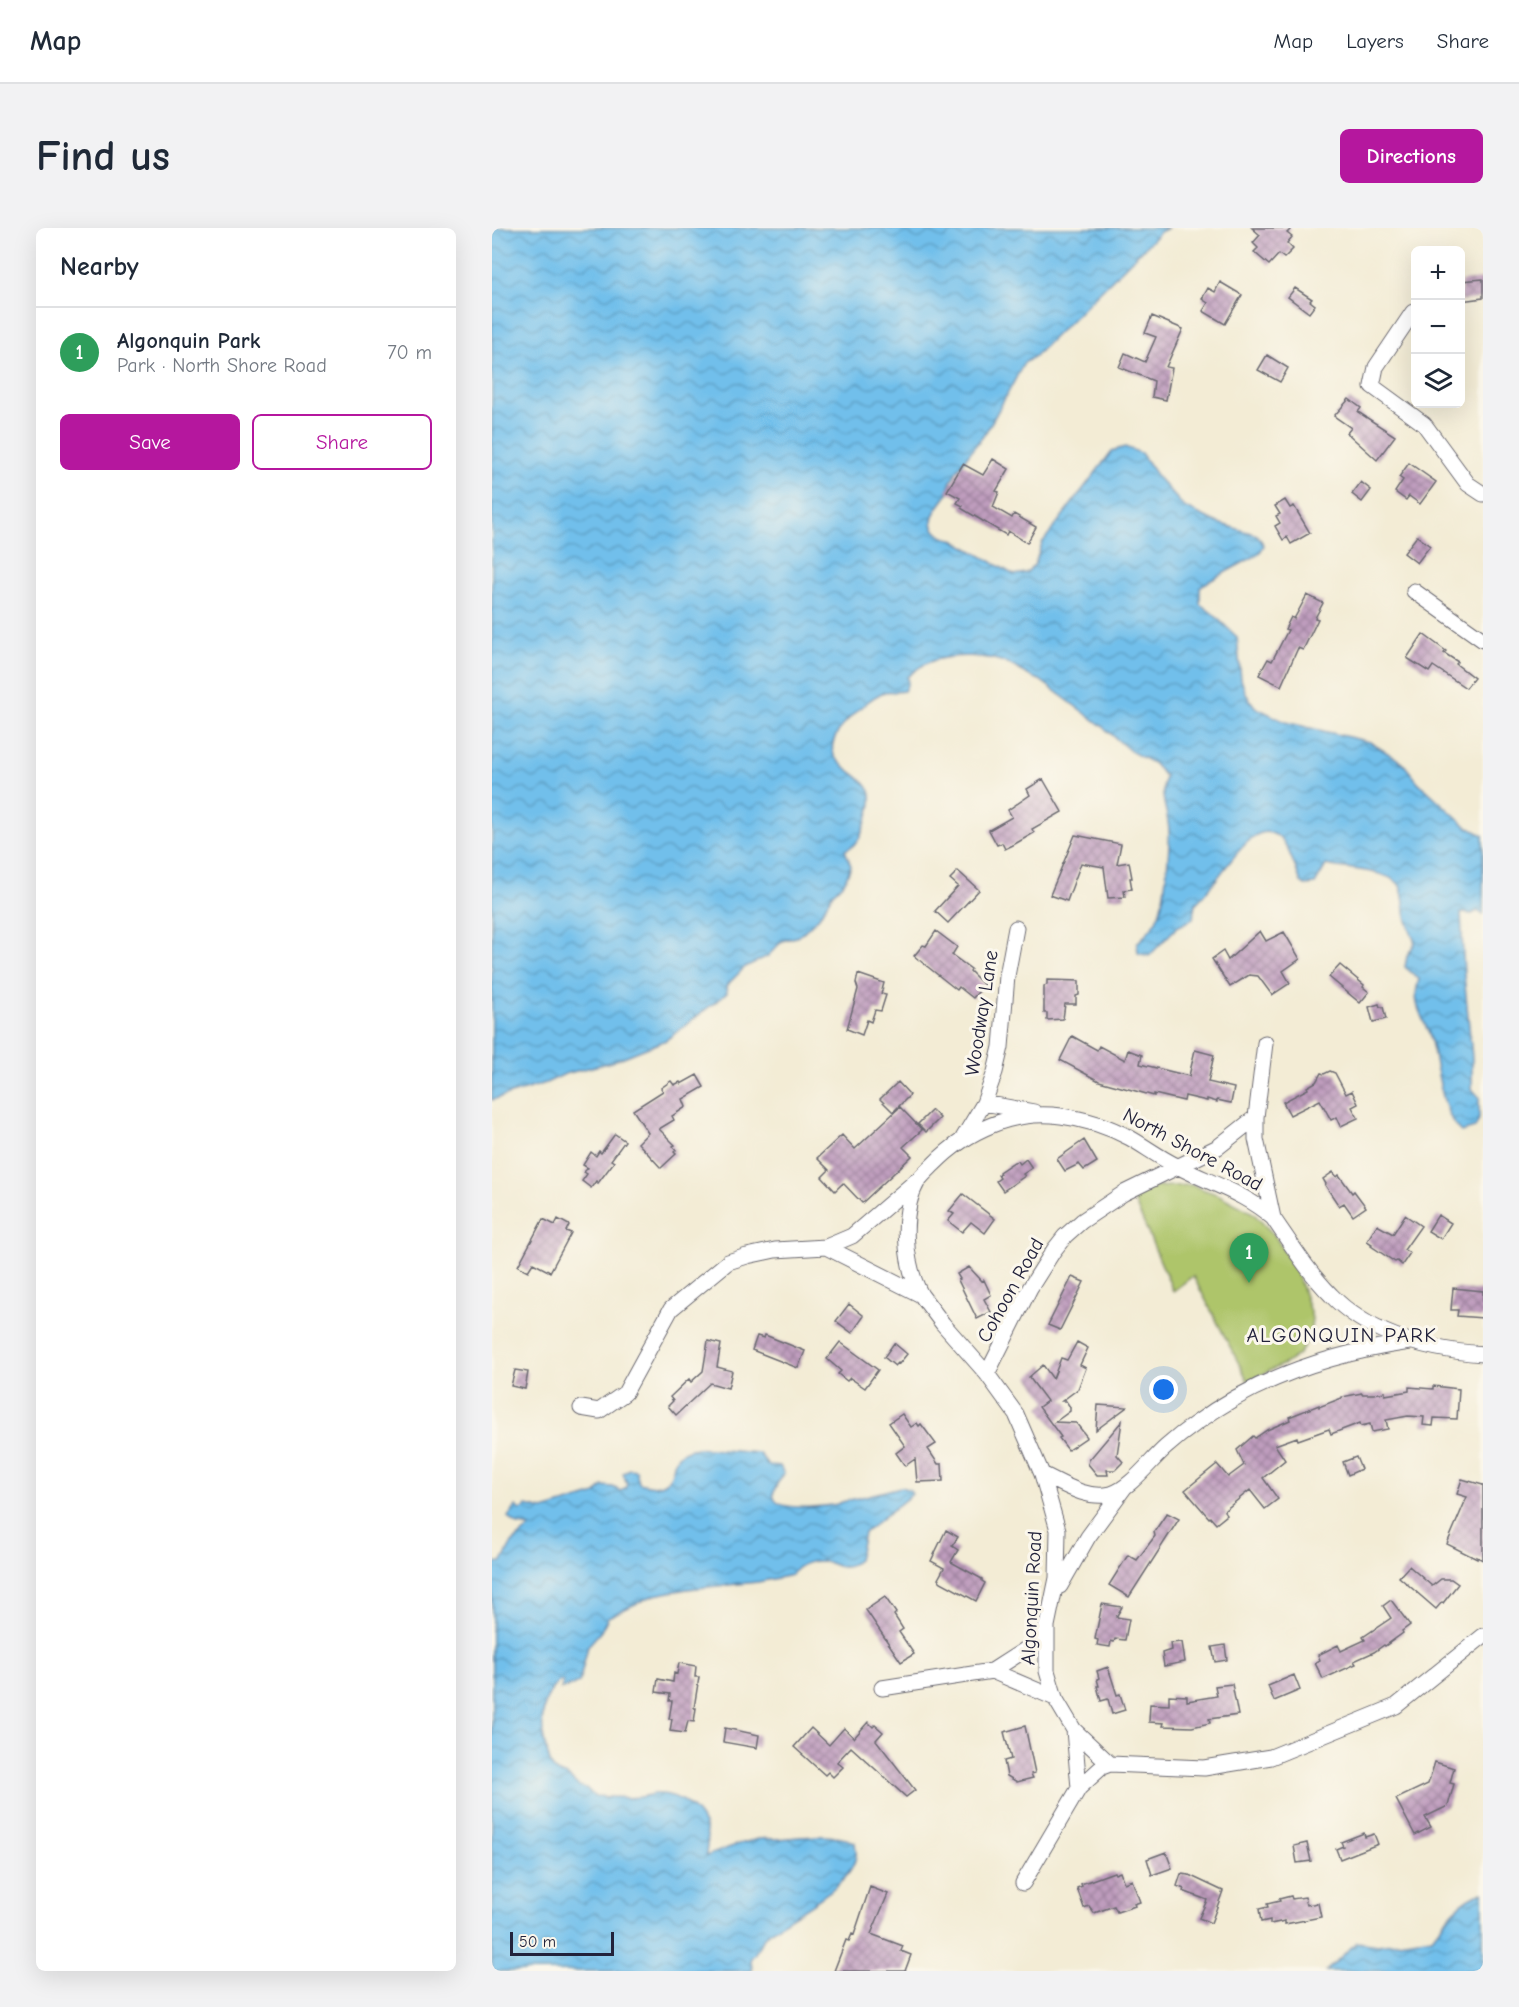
<!DOCTYPE html>
<meta charset="utf-8">
<style>
:root{--surface:#fff;--page:#f2f2f3;--text:#1f2937;--muted:#747a83;--line:#e0e1e3;--accent:#b5179e}
body{margin:0;font-family:"Comic Neue",sans-serif;background:var(--page);color:var(--text)}
.controls{position:absolute;right:18px;top:18px;display:grid;overflow:hidden;border-radius:9px;box-shadow:0 6px 24px #0002}
.controls button{width:54px;height:54px;display:grid;place-items:center;padding:0;border:0;border-bottom:2px solid var(--line);background:var(--surface);color:var(--text);font:30px sans-serif}
.scale{position:absolute;left:18px;bottom:15px;width:104px;box-sizing:border-box;padding-left:6px;border:3px solid #22223b;border-top:0;font-size:16px;line-height:21px;white-space:nowrap;color:#22223b;-webkit-text-stroke:4px #fbf7ec;paint-order:stroke}
.you{position:absolute;left:672px;top:1162px;width:21px;height:21px;margin:-15px;border:4px solid #fff;border-radius:50%;background:#1a73e8;box-shadow:0 0 0 9px #1a73e833}
.badge{display:grid;place-items:center;width:39px;height:39px;border-radius:50%;background:var(--accent);color:#fff;font-size:20px;font-weight:700}
.pin{position:absolute;translate:-50% -50px;filter:drop-shadow(0 2px 3px #0008)}
.pin::after{content:'';position:absolute;top:32px;width:21px;height:18px;background:inherit;clip-path:polygon(0 0,100% 0,50% 100%)}
.list{margin:0;padding:0;list-style:none}
h2{display:flex;justify-content:space-between;align-items:center;height:78px;margin:0;padding:0 24px;font-size:26px}
h2 small{font-size:20px;font-weight:400;color:var(--muted)}
.list li{display:grid;grid-template-columns:39px 1fr auto;gap:18px;align-items:center;box-sizing:border-box;height:90px;padding:0 24px;border-top:2px solid var(--line)}
.list b{display:block;font-size:22px;white-space:nowrap}
.list p{margin:0;font-size:20px;white-space:nowrap;color:var(--muted)}
.list em{font-size:20px;font-style:normal;color:var(--muted)}
.actions{display:flex;gap:12px;padding:18px 24px}
.actions a{flex:1;padding:14px 0;border:2px solid var(--accent);border-radius:9px;text-align:center;font-size:21px;color:var(--accent)}
.actions .main{background:var(--accent);color:#fff}
.icon{flex:none;width:33px;height:33px;fill:none;stroke:currentColor;stroke-width:2;stroke-linecap:round;stroke-linejoin:round}
.map{position:relative;flex:none;width:991px;height:1743px;overflow:hidden;border-radius:9px}
header{display:flex;align-items:center;gap:36px;box-sizing:border-box;height:84px;padding:0 30px;background:var(--surface);border-bottom:2px solid var(--line)}
header strong{font-size:28px}
nav{display:flex;gap:33px;margin-inline-start:auto;font-size:21px}
.intro{display:flex;align-items:center;justify-content:space-between;box-sizing:border-box;height:144px;padding:0 36px}
h1{margin:0;font-size:42px}
.button{padding:15px 27px;border-radius:9px;background:var(--accent);color:#fff;font-size:21px;font-weight:700}
main{display:flex;gap:36px;padding:0 36px}
aside{flex:1;background:var(--surface);border-radius:9px;box-shadow:0 6px 24px #0002}
.map>svg:first-child{display:block}
.green{fill:#aec56a;stroke:#687452;stroke-width:1.5}
.water{fill:url(#water-waves);stroke:#4a7093;stroke-width:1.5}
.building{fill:url(#building-cross-hatch)}
.lines{fill:none;stroke-linecap:round;stroke-linejoin:round}
.minor-casing{stroke:#6b6971;stroke-width:17}
.minor{stroke:#fff;stroke-width:15}
.labels{text-anchor:middle;stroke-width:6;stroke-linejoin:round;paint-order:stroke}
.street-label{font-size:20px;fill:#22223b;stroke:#fbf7ec}
.neighbourhood-label{font-size:21px;letter-spacing:1.5px;fill:#22223b;stroke:#fbf7ec}
</style>
<header>
<strong>Map</strong>
<nav><a>Map</a><a>Layers</a><a>Share</a></nav>
</header>
<div class="intro"><h1>Find us</h1><a class="button">Directions</a></div>
<main>
<aside>
<h2>Nearby<small></small></h2>
<ul class="list">
<li><span class="badge" style="background:#2e9e5b">1</span><div><b>Algonquin Park</b><p>Park · North Shore Road</p></div><em>70 m</em></li>
</ul>
<div class="actions"><a class="main">Save</a><a>Share</a></div>
</aside>
<div class="map">
<svg width="991" height="1743" viewBox="0 0 991 1743">
<defs>
<pattern id="water-waves" width="16" height="10" patternUnits="userSpaceOnUse" patternTransform="scale(1.5)"><rect width="16" height="10" fill="#71bfeb"/><path d="M0 5q4-4 8 0t8 0" fill="none" stroke="#5c9bc0"/></pattern>
<pattern id="building-cross-hatch" width="8" height="8" patternUnits="userSpaceOnUse" patternTransform="scale(1.5)"><rect width="8" height="8" fill="#bf9dbe"/><path d="M0 0l8 8M0 8l8-8" fill="none" stroke="#9b809c"/></pattern>
</defs>
<rect width="100%" height="100%" fill="#fbf7ec"/>
<filter id="ink" filterUnits="userSpaceOnUse"><feTurbulence type="fractalNoise" baseFrequency=".0167" numOctaves="2"/><feDisplacementMap in="SourceGraphic" scale="12" xChannelSelector="R" yChannelSelector="G"/><feConvolveMatrix kernelMatrix="1 2 1 2 8 2 1 2 1" color-interpolation-filters="sRGB"/></filter>
<filter id="wash" filterUnits="userSpaceOnUse"><feTurbulence type="fractalNoise" baseFrequency=".008" numOctaves="4" result="noise"/><feDisplacementMap in="SourceGraphic" scale="24" xChannelSelector="R" yChannelSelector="G"/><feGaussianBlur stdDeviation="1.35" result="paint"/><feColorMatrix in="noise" values="0 0 0 0 0 0 0 0 0 0 0 0 0 0 0 0 0 1.4 0 .05"/><feComposite in="paint" operator="in"/></filter>
<g filter="url(#wash)">
<rect width="100%" height="100%" fill="#f3ecd5"/>
<path class="green" d="M699,957L727,967L761,985L783,1008L806,1048L820,1090L818,1109L807,1126L794,1135L756,1153L701,1048L681,1063L641,970L664,959Z"/>
<path class="water" d="M0,0H676L668,4L543,128L532,135C520,157 508,180 495,202C485,218 456,247 456,265C448,278 431,292 446,305C450,309 453,310 460,311L522,347L534,345L543,336L550,315L620,223L633,219L649,225L664,247L692,279L726,295L765,307L772,317L767,326L712,356L708,359V376L720,385L745,409L749,451L754,466L763,479L793,494L878,514L910,534L926,554L975,599L991,607V686L985,683L980,686L969,685L972,747L980,829V861L987,869V891L983,900L969,904C949,888 945,831 937,806C933,795 927,785 925,775C923,766 925,759 927,751L913,739L915,728L923,715C920,706 916,697 914,688C912,679 912,668 909,660C903,642 850,641 834,637L823,656L813,657L809,654C804,643 798,621 790,612C785,606 776,603 769,605C749,611 722,660 703,676L701,691L685,699L657,728L646,725L645,715C654,707 663,698 667,686C673,670 678,620 677,603C676,581 667,572 673,548L661,535L638,523L610,498L548,452C535,449 527,440 514,435C495,427 463,426 443,432C432,435 423,442 415,449L416,455L412,463C403,465 395,462 390,465C374,472 332,507 342,527C349,541 371,548 378,563C382,574 376,588 372,599C368,611 365,617 353,622L359,638L353,653L341,665L327,689L307,708L290,713L276,728L253,739L234,758L235,765L174,812L119,834L73,846L54,855L0,872Z
M205,1220L267,1225L276,1237L288,1238L292,1246C267,1277 291,1280 318,1279C329,1278 341,1279 350,1274L409,1259L418,1262L420,1266L372,1305L366,1332C363,1334 361,1336 357,1338C349,1341 342,1336 334,1334C322,1331 305,1336 300,1347L266,1354L195,1361L162,1367L116,1389L109,1403L96,1418L87,1455L69,1461L71,1454L68,1453C47,1470 48,1501 55,1524C57,1530 58,1537 62,1542C66,1546 70,1546 75,1548C83,1553 84,1559 94,1560L102,1568C117,1569 134,1571 149,1569C153,1569 158,1566 162,1566C186,1564 213,1584 215,1609C216,1615 214,1622 214,1628C231,1622 249,1614 267,1611C273,1610 279,1611 285,1611C312,1609 337,1604 363,1614C363,1618 365,1624 364,1628C358,1661 298,1686 274,1707C267,1714 266,1724 259,1730L260,1743H0V1335L10,1334L20,1315L39,1299L26,1297L16,1289L24,1278L29,1282L35,1278L51,1282L58,1280L104,1266L111,1258L121,1259L128,1263L133,1261L135,1256L131,1245L137,1241L144,1242L147,1255C159,1258 170,1261 178,1249C181,1244 181,1236 184,1231C188,1224 198,1221 205,1220Z
M991,1664V1743H834L865,1714L886,1717L940,1709C953,1692 970,1670 991,1664Z"/>
<g id="blocks">
<path class="building" d="M760,0H800L795,5L800,9L795,15L801,21L792,30L787,26L777,37L762,24L766,20L761,15L768,7Z
M991,51V70L969,73V53Z
M728,54L750,67L733,96L711,83L716,75L710,71L716,60L723,64Z
M803,60L820,71L818,73L823,77L817,85L796,69Z
M660,88L691,101L674,139L680,140L674,172L660,169L662,153L627,139L633,125L653,134L664,109L653,105Z
M775,127L796,140L788,154L766,142Z
M857,171L869,180L866,184L903,208L885,232L855,205L859,200L842,188Z
M501,231L517,241L504,263L507,264L501,279L520,290L522,286L544,299L535,315L516,303L514,307L469,280L471,278L465,275L468,270L455,263L471,236L491,247Z
M917,235L944,254L928,276L917,268L914,272L903,264L911,252L907,249Z
M869,254L879,262L870,274L860,266Z
M793,272L798,280L802,278L818,305L799,316L795,309L791,312L783,298L788,295L784,288L788,286L783,278Z
M925,308L938,318L925,335L912,325Z
M815,367L831,375L823,390L826,391L811,422L806,420L789,458L767,447L776,431L780,433L796,402L793,401L799,389L802,391Z
M931,406L954,423L952,425L966,434L964,436L982,450L974,460L941,438L937,444L915,430Z
M551,551L570,584L540,601L542,605L521,617L513,621L510,615L505,617L497,602L520,589L516,582L538,567L535,561Z
M583,607L629,616L625,636L637,634L640,650H638L640,661L632,662L633,669L616,670L612,639L589,635L575,673L558,667Z
M466,643L487,662L456,695L443,683L466,658L458,651Z
M444,703L465,719L460,727L479,741L478,743L492,757L481,770L467,759L465,762L422,728L431,717L434,718Z
M768,703L774,713L792,704L808,731L791,743L798,755L780,767L766,748L757,747L738,759L720,731L731,723L736,732Z
M848,737L872,757L871,759L877,764L868,775L837,749Z
M366,746L392,755L389,766L394,767L389,783L383,782L379,794L375,792L370,807L355,801L366,761L364,755Z
M555,752L587,753V767L584,768V776H573L571,791L555,792V785H552V758L555,757Z
M887,776L888,779H891L894,791L881,794L877,779Z
M580,808L605,822L607,818L633,832L636,822L650,827L648,836L697,848L703,822L722,827L716,854L742,860L739,875L725,872V874L715,871V873L693,868L692,873L662,866V868L607,853L568,832Z
M838,843L843,845L854,866L860,863L866,876L860,879L866,890L849,898L845,889L839,892L828,872L798,887L791,874L816,861L815,859L824,854L829,845L832,846Z
M205,847L212,859L191,871L194,879L180,888L182,892L167,901L183,917L181,918L184,922L182,924L184,926L169,940L146,915L156,905L141,882L171,863L169,860L179,853L182,857L188,854L189,856Z
M406,854L418,867L401,884L388,871Z
M408,879L430,902L411,919L420,928L370,975L351,955L343,963L330,949L337,942L325,930L350,907L363,921Z
M440,882L448,890L434,904L426,896Z
M123,906L133,913L119,932L122,934L106,955L104,953L99,960L90,953L95,946L92,944L96,940L91,937L99,924L104,928L107,923L109,925Z
M592,912L605,934L592,942L587,936L573,943L565,931Z
M534,931L540,940L531,946L533,948L511,963L504,953L508,950L506,947L508,946L507,944L522,934L526,933L528,936Z
M841,944L845,949L847,947L860,965L862,963L874,979L861,988L852,975L847,978L833,957L834,956L831,951Z
M471,966L503,991L493,1005L479,994L470,1004L456,993L462,986L457,983Z
M913,987L929,998L912,1022L918,1025L910,1037L905,1033L903,1034L879,1018L880,1016L875,1013L885,997L901,1006Z
M946,987L959,995L949,1011L936,1003Z
M51,991L63,997L66,991L77,997L74,1003L79,1005L58,1044L41,1035L36,1043L26,1038Z
M477,1039L490,1053L492,1052L499,1067L492,1071L499,1084L485,1091L466,1052L468,1051L465,1046Z
M580,1049L592,1054L568,1102L556,1097Z
M961,1060L991,1063V1090L965,1088L966,1082H959Z
M357,1076L372,1088L360,1105L344,1093Z
M273,1107L313,1123L306,1140L260,1122L265,1108L272,1110Z
M216,1113L229,1116L225,1139L240,1143L236,1160L218,1155L184,1187L176,1178L181,1173L178,1169L197,1151L199,1154L211,1143Z
M348,1114L386,1142L373,1160L358,1150L355,1153L346,1146L349,1143L335,1131Z
M585,1114L596,1120L588,1137L594,1140L586,1161L570,1173H574L578,1179V1183L563,1194L584,1195L595,1209L576,1222L567,1210L569,1209L547,1179L555,1173L537,1149L551,1137L561,1151L569,1130L575,1132Z
M402,1115L415,1126L407,1136L406,1135L403,1138L392,1129Z
M23,1142L36,1144L33,1161L19,1158Z
M941,1158L967,1161L965,1191L942,1190L941,1198L931,1197L932,1189L916,1188L894,1192L896,1201L880,1204L878,1196L869,1198L868,1195L839,1206L837,1201L806,1212L805,1209L783,1217L793,1232L771,1250L786,1271L773,1281L758,1262L732,1283L735,1287L724,1296L718,1289L717,1290L693,1262L725,1236L736,1249L752,1237L745,1222L761,1208L763,1210L775,1202L798,1192L797,1189L827,1177V1179L850,1170V1169L870,1165V1166H882L893,1164V1167L917,1163V1159L941,1161Z
M606,1177L635,1179L604,1202Z
M410,1186L419,1199L425,1195L427,1198L429,1196L444,1216L436,1221L446,1236H450L451,1253L425,1254L423,1231L413,1238L404,1225L413,1218L397,1195Z
M630,1193L625,1227L631,1234L623,1242H615L616,1247H605L596,1236L597,1232Z
M864,1229L869,1241L856,1247L851,1234Z
M970,1251L991,1257V1332L985,1329V1331L955,1316L975,1269L965,1266Z
M675,1285L687,1291L637,1369L617,1357L636,1327L645,1332L663,1308L662,1304Z
M454,1302L466,1309L460,1318L466,1322L459,1334L490,1351V1353L493,1355L484,1373L449,1354L446,1351L452,1340L439,1333Z
M917,1338L940,1358L949,1351H959L966,1356L951,1375L950,1374L944,1381L907,1349Z
M393,1369L404,1385L402,1387L411,1401L407,1404L422,1426L409,1434L374,1382Z
M899,1372L918,1397L910,1403L911,1405L893,1418L892,1417L882,1424L862,1433L864,1436L831,1451L823,1435L828,1432L826,1427L846,1417L849,1423L873,1412L871,1409L899,1390L891,1378Z
M610,1376L630,1379L624,1389L637,1391L633,1412L623,1411L622,1414L619,1413L618,1419L605,1417L606,1412L603,1411Z
M690,1414L693,1434L672,1438L670,1425L679,1422L678,1415Z
M733,1417L735,1432L723,1434L720,1419Z
M187,1435L204,1438L203,1449H207L202,1480H204L202,1494L196,1493L193,1505L178,1503L180,1491H177L180,1473H177L178,1466L164,1464L166,1451L181,1454L182,1445L185,1446Z
M616,1439L625,1467L628,1466L633,1482L620,1486L616,1471L609,1473L605,1458H607L605,1451L607,1450L605,1443Z
M802,1447L808,1462L782,1473L776,1458Z
M740,1456L746,1487L717,1491L718,1495L700,1499L671,1498L672,1495L657,1494L658,1476L677,1477V1467L695,1468V1473L725,1468L723,1458Z
M376,1494L381,1499L383,1497L391,1504L384,1512L423,1562L414,1569L359,1519L345,1534L351,1539L341,1549L336,1544L333,1547L302,1519L319,1500L337,1517L352,1500L362,1510Z
M533,1498L543,1545L539,1546L541,1550L525,1554L515,1548L512,1533L519,1531L512,1504Z
M233,1500L267,1507L265,1520L231,1514Z
M943,1534L962,1540L958,1555L962,1556L956,1578L933,1589L939,1599L923,1607L904,1571L936,1556Z
M872,1605L873,1609L882,1606L886,1616L848,1631L844,1621L851,1618L849,1614Z
M815,1615L819,1633L805,1635L802,1618Z
M674,1624L680,1640L660,1647L655,1631Z
M622,1644L623,1646L628,1644L632,1655L640,1652L648,1674L642,1676L643,1678L625,1684L622,1678L602,1685L597,1678L592,1680L585,1660L590,1658L589,1656Z
M689,1646L697,1647L731,1663L719,1695L707,1690L715,1672L691,1663L692,1661L685,1658Z
M378,1659L396,1666L379,1706L411,1718L409,1723L419,1727L413,1743H342L354,1712L357,1713L360,1706L362,1707Z
M799,1668L800,1671L813,1669L815,1677L826,1675L829,1689L793,1696V1693L778,1696V1692L769,1694L767,1681L776,1679L775,1676L788,1673L787,1671Z"/>
</g>
</g>
<g filter="url(#ink)">
<use href="#blocks" fill-opacity="0" stroke="#6b6971" stroke-width="1.5"/>
<g class="lines">
<defs>
<path id="minor" d="M921,84L884,139L880,158L932,196L976,256L991,266
M922,363L991,412
M773,815L764,889V911L781,990
M492,875L542,884
M471,910L492,875L503,844L509,819L515,748L524,700
M334,1019L429,1067L451,1096L495,1146L524,1186L550,1246L566,1302L565,1350L555,1398V1443L563,1470L582,1502L618,1536L712,1540L779,1529L904,1478L991,1408
M429,1067C412,1036 408,983 426,953C430,947 437,941 442,936C474,903 522,881 569,888C593,891 616,898 638,910C654,919 668,930 685,938C717,955 753,965 781,990C799,1016 816,1044 839,1067C878,1108 937,1122 991,1126
M495,1146L538,1060L562,1022L573,1008L590,993L632,965L726,919L764,889
M89,1180L107,1183L133,1165L179,1081L236,1034L255,1028L283,1022L334,1019L360,1008L424,953
M550,1246C571,1256 595,1272 619,1266C638,1261 659,1232 674,1219C683,1211 693,1203 703,1196C765,1150 842,1125 918,1114
M568,1358L596,1309L632,1260
M500,1443L563,1470
M390,1460L500,1443L542,1416L555,1398
M587,1560L610,1539L618,1536
M531,1655L587,1560L582,1502"/>
</defs>
<use href="#minor" class="minor-casing"/>
<use href="#minor" class="minor"/>
</g>
</g>
<g class="labels">
<g class="street-label">
<text transform="translate(489 785) rotate(-81)" y="7">Woodway Lane</text>
<text transform="translate(701 921) rotate(28)" y="7">North Shore Road</text>
<text transform="translate(518 1062) rotate(-61)" y="7">Cohoon Road</text>
<text transform="translate(539 1370) rotate(-87)" y="7">Algonquin Road</text>
</g>
<g class="neighbourhood-label">
<text x="850" y="1114">ALGONQUIN PARK</text>
</g>
</g>
</svg>
<div class="controls">
<button>+</button>
<button>−</button>
<button><svg class="icon" aria-label="layers" viewBox="0 0 24 24"><path d="M12 4l9 5-9 5-9-5zM3 14l9 5 9-5"/></svg></button>
</div>
<div class="scale">50 m</div>
<div class="you"></div>
<div class="pin badge" style="left:757px;top:1055px;background:#2e9e5b">1</div>
</div>
</main>
